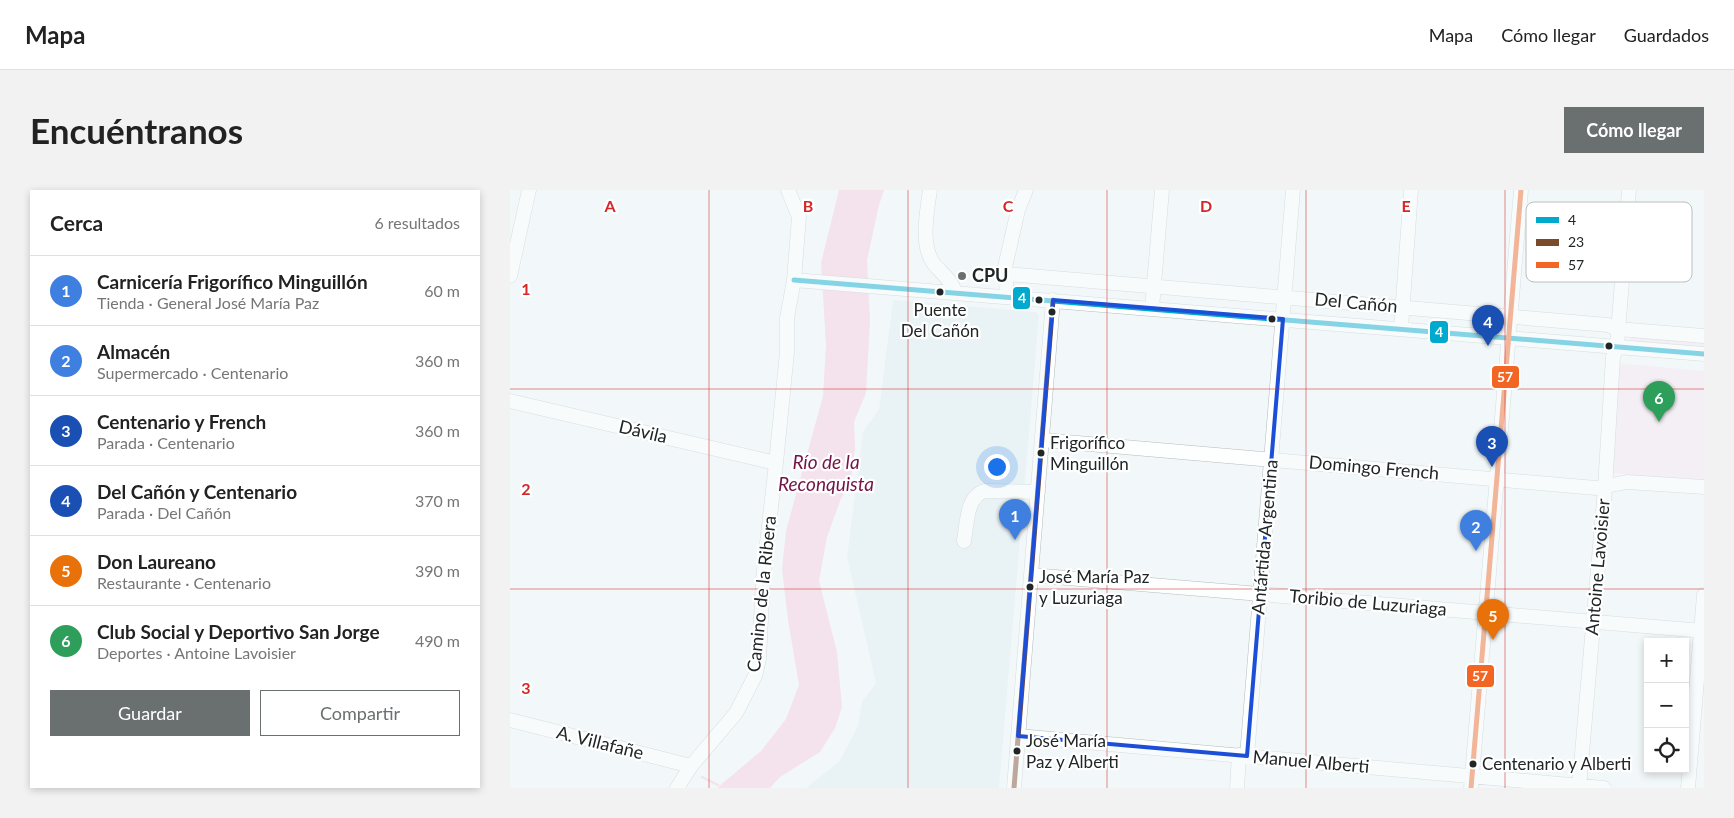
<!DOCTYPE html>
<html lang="es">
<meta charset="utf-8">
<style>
:root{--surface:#fff;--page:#f2f2f2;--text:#222;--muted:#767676;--line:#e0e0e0;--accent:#6a6f70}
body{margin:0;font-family:Lato,sans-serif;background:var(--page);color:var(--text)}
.controls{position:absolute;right:15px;bottom:15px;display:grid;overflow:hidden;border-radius:0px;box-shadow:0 2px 8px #0003}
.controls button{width:45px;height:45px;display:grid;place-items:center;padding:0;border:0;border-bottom:1px solid var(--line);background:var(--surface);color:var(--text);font:25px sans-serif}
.you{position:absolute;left:486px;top:276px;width:18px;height:18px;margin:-12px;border:4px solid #fff;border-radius:50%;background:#1a73e8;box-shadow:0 0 0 8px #1a73e833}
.badge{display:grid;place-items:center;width:32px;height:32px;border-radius:50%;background:var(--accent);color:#fff;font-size:16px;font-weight:700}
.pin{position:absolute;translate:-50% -41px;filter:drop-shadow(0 1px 2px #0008)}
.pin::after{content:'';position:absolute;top:26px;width:18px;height:15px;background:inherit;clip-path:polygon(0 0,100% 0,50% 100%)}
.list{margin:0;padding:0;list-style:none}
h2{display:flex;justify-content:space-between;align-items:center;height:65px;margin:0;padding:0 20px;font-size:21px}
h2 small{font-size:16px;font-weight:400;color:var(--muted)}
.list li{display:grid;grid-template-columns:32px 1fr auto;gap:15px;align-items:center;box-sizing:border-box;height:70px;padding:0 20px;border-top:1px solid var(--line)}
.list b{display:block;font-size:19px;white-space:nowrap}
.list p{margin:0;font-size:16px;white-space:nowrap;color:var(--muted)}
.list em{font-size:16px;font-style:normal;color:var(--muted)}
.actions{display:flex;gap:10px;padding:15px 20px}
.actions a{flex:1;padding:11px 0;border:1px solid var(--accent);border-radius:0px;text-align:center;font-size:18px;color:var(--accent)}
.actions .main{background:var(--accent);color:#fff}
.icon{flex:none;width:28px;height:28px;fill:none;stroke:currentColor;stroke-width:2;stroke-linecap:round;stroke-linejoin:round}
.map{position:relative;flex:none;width:1194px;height:598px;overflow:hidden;border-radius:0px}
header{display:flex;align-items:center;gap:30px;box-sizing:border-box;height:70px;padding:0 25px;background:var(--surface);border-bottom:1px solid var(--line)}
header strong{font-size:24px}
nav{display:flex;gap:28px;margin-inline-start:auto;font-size:18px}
.intro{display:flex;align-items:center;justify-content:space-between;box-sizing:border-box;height:120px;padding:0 30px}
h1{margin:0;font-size:35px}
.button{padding:12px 22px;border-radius:0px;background:var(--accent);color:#fff;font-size:18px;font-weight:700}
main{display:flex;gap:30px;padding:0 30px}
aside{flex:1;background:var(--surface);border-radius:0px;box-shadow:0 2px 8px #0003}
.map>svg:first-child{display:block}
.built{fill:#deedf0}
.green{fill:#f5e5ed}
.water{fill:#f6c8dc}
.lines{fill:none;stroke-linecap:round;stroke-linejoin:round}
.stream{stroke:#f6c8dc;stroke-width:2.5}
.minor-casing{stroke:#b7bcbc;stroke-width:15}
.minor{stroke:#fdfefe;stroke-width:14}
.bus-1-casing{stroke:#fff;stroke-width:9}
.bus-2-casing{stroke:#fff;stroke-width:9}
.bus-3-casing{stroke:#fff;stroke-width:9}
.bus-1{stroke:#00a9ce;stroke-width:5}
.bus-2{stroke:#7a4b2a;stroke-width:5}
.bus-3{stroke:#f26522;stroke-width:5}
.marked{fill:none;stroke:#1d4ed8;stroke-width:4;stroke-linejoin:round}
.grid{fill:none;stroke:#d62828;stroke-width:1;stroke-opacity:0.55}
.poi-dot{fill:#6a6f70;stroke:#fff;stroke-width:2}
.bus-dot{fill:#202526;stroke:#fff;stroke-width:2}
.labels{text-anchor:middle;stroke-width:4.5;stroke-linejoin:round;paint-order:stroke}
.bus-label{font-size:17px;fill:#202526;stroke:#fff;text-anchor:start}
.poi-label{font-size:18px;font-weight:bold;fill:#202526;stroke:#fff;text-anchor:start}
.street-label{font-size:18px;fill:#202526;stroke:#fff}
.water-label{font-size:19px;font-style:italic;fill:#731348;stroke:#fff}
.key{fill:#fff;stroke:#bcbebe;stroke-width:1}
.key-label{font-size:14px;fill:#202526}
.grid-label{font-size:16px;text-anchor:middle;font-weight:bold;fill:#d62828;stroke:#fff;stroke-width:4.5;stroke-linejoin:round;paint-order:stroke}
.line-badge{stroke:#fff;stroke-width:2}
.badge-label{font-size:14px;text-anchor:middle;font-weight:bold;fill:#fff}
</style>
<header>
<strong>Mapa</strong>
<nav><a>Mapa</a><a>Cómo llegar</a><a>Guardados</a></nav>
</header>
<div class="intro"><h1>Encuéntranos</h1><a class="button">Cómo llegar</a></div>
<main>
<aside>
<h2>Cerca<small>6 resultados</small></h2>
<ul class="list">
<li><span class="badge" style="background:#3f7fe0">1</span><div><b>Carnicería Frigorífico Minguillón</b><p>Tienda · General José María Paz</p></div><em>60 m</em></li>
<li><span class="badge" style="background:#3f7fe0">2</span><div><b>Almacén</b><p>Supermercado · Centenario</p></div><em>360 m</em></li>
<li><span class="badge" style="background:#1a4fb4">3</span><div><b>Centenario y French</b><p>Parada · Centenario</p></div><em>360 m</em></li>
<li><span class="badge" style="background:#1a4fb4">4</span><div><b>Del Cañón y Centenario</b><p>Parada · Del Cañón</p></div><em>370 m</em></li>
<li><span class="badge" style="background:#e8710a">5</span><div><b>Don Laureano</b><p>Restaurante · Centenario</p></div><em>390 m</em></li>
<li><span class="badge" style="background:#2e9e5b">6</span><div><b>Club Social y Deportivo San Jorge</b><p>Deportes · Antoine Lavoisier</p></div><em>490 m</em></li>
</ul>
<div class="actions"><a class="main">Guardar</a><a>Compartir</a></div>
</aside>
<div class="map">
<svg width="1194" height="598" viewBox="0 0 1194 598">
<rect width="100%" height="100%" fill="#f2f8fa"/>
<path class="built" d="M383,110L526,122L529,125L489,598H296L329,572L348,536L352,512L366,493L337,367L353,242L369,219Z"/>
<path class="green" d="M1121,145L1194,152V159L1121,153Z
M1107,173L1194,181V292L1102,283Z"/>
<path class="water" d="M329,0H374L369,15L357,70L360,131L356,203L344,232L345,258L341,289L330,311L317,347L309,391L327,462L332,517L325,538L310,562L270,587L260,598H207L251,561L276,529L289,495L278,430L272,379L276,341L313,206L316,155L311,73Z"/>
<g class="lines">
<path class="stream" d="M192,587L208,595"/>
<defs>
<path id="minor" d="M420,0C417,21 410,56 424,74C432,84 441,89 445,102
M497,84L1098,135L1108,139L1194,146
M0,86L19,0
M284,90L1194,164
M497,106L495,77L508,20L516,0
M642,118L652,0
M891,138L901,0
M0,211L266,273
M533,250L1086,298L1117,292L1194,297
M454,351C457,335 456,306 475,301L528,302
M521,385L1194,441
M0,530L181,576
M508,546L1094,598
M737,566L783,0
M167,598L181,576L226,523L245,486L249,469L253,389L266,273L277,162V128L284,90L289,27L278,0
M504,598L543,110
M727,598L729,565
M961,598L1011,0
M1069,598L1095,298L1103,167L1107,156L1119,0
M1178,598L1194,405"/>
</defs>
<use href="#minor" class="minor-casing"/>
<use href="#minor" class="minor"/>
<defs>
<path id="bus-1" d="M284,90L1194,164"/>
<path id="bus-2" d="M504,598L543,110"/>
<path id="bus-3" d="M961,598L1011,0"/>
</defs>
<use href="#bus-1" class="bus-1-casing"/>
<use href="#bus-2" class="bus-2-casing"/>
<use href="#bus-3" class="bus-3-casing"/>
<use href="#bus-1" class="bus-1"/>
<use href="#bus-2" class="bus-2"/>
<use href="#bus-3" class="bus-3"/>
</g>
<path d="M0 0H1194V598H0ZM543,110L773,129L737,566L508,546Z" fill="#f2f8fa" fill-opacity=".55" fill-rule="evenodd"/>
<path class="marked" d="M543,110L773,129L737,566L508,546Z"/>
<path class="grid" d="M199,0V598M398,0V598M597,0V598M796,0V598M995,0V598M0,199H1194M0,399H1194"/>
<circle class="poi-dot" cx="452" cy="86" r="5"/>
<g class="bus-dot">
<circle cx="430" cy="102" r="4.5"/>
<circle cx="529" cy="110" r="4.5"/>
<circle cx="542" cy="122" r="4.5"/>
<circle cx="762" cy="129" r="4.5"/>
<circle cx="1099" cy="156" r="4.5"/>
<circle cx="531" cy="263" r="4.5"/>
<circle cx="520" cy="397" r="4.5"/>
<circle cx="507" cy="561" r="4.5"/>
<circle cx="963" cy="574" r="4.5"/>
</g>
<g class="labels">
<g class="bus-label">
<text x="430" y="126" text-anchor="middle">Puente<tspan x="430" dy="21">Del Cañón</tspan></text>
<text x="540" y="259">Frigorífico<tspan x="540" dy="21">Minguillón</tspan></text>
<text x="529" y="393">José María Paz<tspan x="529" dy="21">y Luzuriaga</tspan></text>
<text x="516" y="557">José María<tspan x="516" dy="21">Paz y Alberti</tspan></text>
<text x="972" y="580">Centenario y Alberti</text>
</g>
<g class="poi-label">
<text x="462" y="92">CPU</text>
</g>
<g class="street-label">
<text transform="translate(846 113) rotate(5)" y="6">Del Cañón</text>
<text transform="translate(133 242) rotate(13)" y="6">Dávila</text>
<text transform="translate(864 278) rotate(5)" y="6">Domingo French</text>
<text transform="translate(755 347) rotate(-85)" y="6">Antártida Argentina</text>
<text transform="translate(1088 377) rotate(-85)" y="6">Antoine Lavoisier</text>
<text transform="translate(252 404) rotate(-84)" y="6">Camino de la Ribera</text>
<text transform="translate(858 413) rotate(5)" y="6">Toribio de Luzuriaga</text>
<text transform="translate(90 553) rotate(14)" y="6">A. Villafañe</text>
<text transform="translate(801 572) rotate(5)" y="6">Manuel Alberti</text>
</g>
<g class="water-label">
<text x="316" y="279">Río de la<tspan x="316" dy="22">Reconquista</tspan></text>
</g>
</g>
<rect x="1016" y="12" width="166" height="80" rx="8" class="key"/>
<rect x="1026" y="27" width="23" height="6" fill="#00a9ce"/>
<rect x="1026" y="49" width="23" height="7" fill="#7a4b2a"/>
<rect x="1026" y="72" width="23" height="6" fill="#f26522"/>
<g class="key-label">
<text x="1058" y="35">4</text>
<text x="1058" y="57">23</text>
<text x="1058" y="80">57</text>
</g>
<g class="grid-label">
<text x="100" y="22">A</text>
<text x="298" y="22">B</text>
<text x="498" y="22">C</text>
<text x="696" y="22">D</text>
<text x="896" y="22">E</text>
<text x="16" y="105">1</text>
<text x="16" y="305">2</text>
<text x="16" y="504">3</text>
</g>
<g class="line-badge">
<rect x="502" y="96" width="19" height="24" rx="5" fill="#00a9ce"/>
<rect x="919" y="130" width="20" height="24" rx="5" fill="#00a9ce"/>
<rect x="981" y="175" width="29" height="24" rx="5" fill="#f26522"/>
<rect x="956" y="474" width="29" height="24" rx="5" fill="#f26522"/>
</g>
<g class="badge-label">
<text x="512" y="113">4</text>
<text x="929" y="147">4</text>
<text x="995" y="192">57</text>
<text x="970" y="491">57</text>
</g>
</svg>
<div class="controls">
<button>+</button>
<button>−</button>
<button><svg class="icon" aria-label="locate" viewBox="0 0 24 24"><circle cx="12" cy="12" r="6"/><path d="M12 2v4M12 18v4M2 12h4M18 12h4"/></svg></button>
</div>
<div class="you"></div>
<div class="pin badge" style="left:505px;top:350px;background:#3f7fe0">1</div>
<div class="pin badge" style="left:966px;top:361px;background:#3f7fe0">2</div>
<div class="pin badge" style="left:982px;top:277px;background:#1a4fb4">3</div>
<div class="pin badge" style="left:978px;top:156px;background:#1a4fb4">4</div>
<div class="pin badge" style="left:983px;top:450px;background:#e8710a">5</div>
<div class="pin badge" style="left:1149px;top:232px;background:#2e9e5b">6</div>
</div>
</main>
